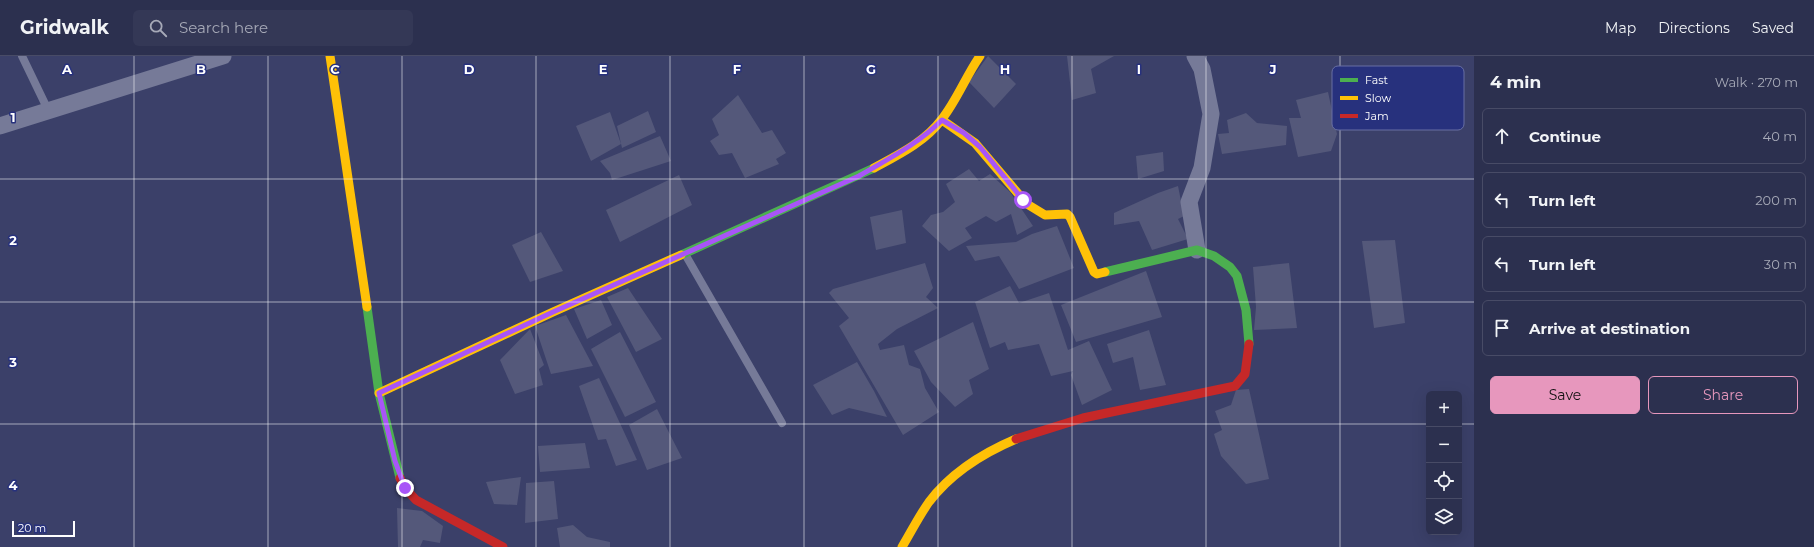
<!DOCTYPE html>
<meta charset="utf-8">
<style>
:root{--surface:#2c304f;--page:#343856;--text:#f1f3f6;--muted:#a6a9b7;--line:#484b66;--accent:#e797bd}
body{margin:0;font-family:Montserrat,sans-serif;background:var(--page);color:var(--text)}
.controls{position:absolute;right:12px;bottom:12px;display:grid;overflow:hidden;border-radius:6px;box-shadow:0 4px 16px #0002}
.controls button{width:36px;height:36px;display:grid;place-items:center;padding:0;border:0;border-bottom:1px solid var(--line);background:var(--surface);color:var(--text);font:20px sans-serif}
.scale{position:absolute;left:12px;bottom:10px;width:63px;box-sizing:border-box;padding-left:4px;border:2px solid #fff;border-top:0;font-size:11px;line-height:14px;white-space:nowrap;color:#fff;-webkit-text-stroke:3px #27317d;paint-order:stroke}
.stop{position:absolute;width:12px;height:12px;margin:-9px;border:3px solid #a855f7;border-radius:50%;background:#fff}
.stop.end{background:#a855f7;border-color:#fff;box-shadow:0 1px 4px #0008}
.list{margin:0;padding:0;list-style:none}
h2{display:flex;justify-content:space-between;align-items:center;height:52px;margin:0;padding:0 16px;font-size:17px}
h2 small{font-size:13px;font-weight:400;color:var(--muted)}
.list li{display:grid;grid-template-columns:26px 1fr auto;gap:12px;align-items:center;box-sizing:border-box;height:56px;margin:0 8px 8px;padding:0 8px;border:1px solid var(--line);border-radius:6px}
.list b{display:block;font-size:15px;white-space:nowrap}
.list em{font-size:13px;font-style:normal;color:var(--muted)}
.actions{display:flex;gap:8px;padding:12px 16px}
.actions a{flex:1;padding:9px 0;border:1px solid var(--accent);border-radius:6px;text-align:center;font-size:14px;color:var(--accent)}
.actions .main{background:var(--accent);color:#111}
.icon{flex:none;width:22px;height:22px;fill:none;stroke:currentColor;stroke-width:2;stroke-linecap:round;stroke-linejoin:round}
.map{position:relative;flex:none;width:1474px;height:491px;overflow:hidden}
header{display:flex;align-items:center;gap:24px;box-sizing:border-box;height:56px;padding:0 20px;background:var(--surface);border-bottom:1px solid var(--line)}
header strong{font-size:19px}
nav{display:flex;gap:22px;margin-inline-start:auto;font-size:14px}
.search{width:280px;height:36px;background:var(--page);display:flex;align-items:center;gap:10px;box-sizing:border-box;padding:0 14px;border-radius:6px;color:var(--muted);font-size:15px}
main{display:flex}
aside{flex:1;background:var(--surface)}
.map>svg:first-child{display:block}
.building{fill:#54587a}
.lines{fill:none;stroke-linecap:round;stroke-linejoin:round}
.lane{stroke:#767a98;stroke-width:8}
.street{stroke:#767a98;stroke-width:17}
.fast{stroke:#4caf50;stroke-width:9}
.slow{stroke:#ffc107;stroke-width:9}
.jam{stroke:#c62828;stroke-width:9}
.route{stroke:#a855f7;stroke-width:5}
.grid{fill:none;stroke:#fff;stroke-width:1;stroke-opacity:0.55}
.key{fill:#27317d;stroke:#686fa4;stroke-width:1}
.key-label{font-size:11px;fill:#fff}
.grid-label{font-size:13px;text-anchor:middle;font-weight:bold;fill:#fff;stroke:#27317d;stroke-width:3;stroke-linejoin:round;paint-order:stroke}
</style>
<header>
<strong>Gridwalk</strong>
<div class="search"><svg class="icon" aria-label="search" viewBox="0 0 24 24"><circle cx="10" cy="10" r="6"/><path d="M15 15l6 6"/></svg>Search here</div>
<nav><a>Map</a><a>Directions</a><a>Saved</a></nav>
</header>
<main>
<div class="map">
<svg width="1474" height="491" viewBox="0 0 1474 491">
<rect width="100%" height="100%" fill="#3b4069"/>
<path class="building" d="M988,0L1016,28L994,52L969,26Z
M1067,0H1114L1091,13L1096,37L1072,44Z
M1328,36L1337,78L1331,95L1298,101L1289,62H1301L1296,44Z
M738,39L762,77L772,74L786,97L776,103L779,108L745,122L732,97L719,99L710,85L719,79L712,63Z
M648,55L656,76L622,92L617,70Z
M610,56L621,88L591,105L576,70Z
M1246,57L1257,67L1287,70L1286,89L1222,98L1218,78L1229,77L1227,64Z
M660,80L671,105L612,124L610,117L600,105Z
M1163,96L1164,115L1138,123L1136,100Z
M969,113L979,125L990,118L1010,136L1033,170L1017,179L1011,158L996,166L986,160L965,172L972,182L949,195L922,170L931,159L943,156L955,146L946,128Z
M679,119L692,149L620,186L606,154Z
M1178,130L1184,160L1178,163L1188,183L1152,194L1139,165L1114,169V157L1158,137Z
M902,154L906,187L876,194L870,161Z
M1057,170L1074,212L1019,233L999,200L975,205L966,190L1016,186L1032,178Z
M541,176L563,215L530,226L512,189Z
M1395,184L1405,267L1374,272L1362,185Z
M925,207L933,232L926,241L938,252L897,273L878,288L880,294L904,289L909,309L920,313L925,332L939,356L903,379L839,270L849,262L829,237L833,233Z
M1289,207L1297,272L1254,274L1256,251L1253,211Z
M1146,215L1162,261L1076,286L1061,249Z
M1010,230L1019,247L1049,237L1068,294L1089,285L1112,334L1082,349L1071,319L1073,315L1051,320L1039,288L1008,294L1005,286L990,292L975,246Z
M628,232L662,283L636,296L607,241Z
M601,244L612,269L587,283L574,253Z
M566,259L593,310L551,318L535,270Z
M973,266L989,313L969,324L973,338L955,351L931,326L914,295Z
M530,273L544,309L539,313L543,329L515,338L500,304Z
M1149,274L1166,329L1140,334L1133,301L1113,307L1107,288Z
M620,276L656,346L625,361L591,293Z
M857,306L874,335L887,361L849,352L832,359L813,329Z
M599,322L637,404L616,410L606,383L598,384L579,330Z
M1249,333L1269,423L1246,428L1221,400L1214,378L1222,374L1215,355L1231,349L1236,334Z
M657,353L682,402L647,414L629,369Z
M585,387L590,412L540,416L538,390Z
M521,421L517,449L494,448L486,426Z
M554,425L558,463L525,467L526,427Z
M397,452L422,455L443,470L440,487L423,484L420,491H398Z
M573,469L587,481L610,486V491H560L557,472Z"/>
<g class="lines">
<path class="lane" d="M22,0L48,54
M685,198L782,367"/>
<path class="street" d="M1195,0L1202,13L1211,58L1202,112L1189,146L1197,194
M0,70L223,0"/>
<path class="fast" d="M681,199L874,112
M1105,216L1197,194L1214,200L1230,211L1237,220L1246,254L1249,288
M367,251L379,337L400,422"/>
<path class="slow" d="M330,0L367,251
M942,64L975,87L1027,148L1045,159L1067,158L1070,161L1094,216L1097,218L1105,216
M874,112C898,99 925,86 942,63C957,44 966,20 980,0
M379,337L553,256L681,199
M902,491C911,476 919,460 929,446C951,417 983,397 1016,383"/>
<path class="jam" d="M1016,383L1083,362L1235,330L1245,318L1249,288
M400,422L405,432L416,444L503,491"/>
</g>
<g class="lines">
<path class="route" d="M405,432L395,405L379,337L553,256L859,120C888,103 918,88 942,64L964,77L980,91L1023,144"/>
</g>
<path class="grid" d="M134,0V491M268,0V491M402,0V491M536,0V491M670,0V491M804,0V491M938,0V491M1072,0V491M1206,0V491M1340,0V491M0,123H1474M0,246H1474M0,368H1429M1459,368H1474"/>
<rect x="1332" y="10" width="132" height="64" rx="6" class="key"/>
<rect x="1340" y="22" width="18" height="4" fill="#4caf50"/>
<rect x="1340" y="40" width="18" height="4" fill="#ffc107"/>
<rect x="1340" y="58" width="18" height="4" fill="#c62828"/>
<g class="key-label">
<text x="1365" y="28">Fast</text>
<text x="1365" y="46">Slow</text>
<text x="1365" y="64">Jam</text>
</g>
<g class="grid-label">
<text x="67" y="18">A</text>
<text x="201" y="18">B</text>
<text x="335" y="18">C</text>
<text x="469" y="18">D</text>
<text x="603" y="18">E</text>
<text x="737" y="18">F</text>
<text x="871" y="18">G</text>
<text x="1005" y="18">H</text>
<text x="1139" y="18">I</text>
<text x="1273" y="18">J</text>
<text x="13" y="66">1</text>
<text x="13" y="189">2</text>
<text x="13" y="311">3</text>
<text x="13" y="434">4</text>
</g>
</svg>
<div class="controls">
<button>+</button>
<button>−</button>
<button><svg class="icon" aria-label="locate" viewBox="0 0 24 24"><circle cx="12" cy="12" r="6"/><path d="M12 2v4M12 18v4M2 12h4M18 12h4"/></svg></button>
<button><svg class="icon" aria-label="layers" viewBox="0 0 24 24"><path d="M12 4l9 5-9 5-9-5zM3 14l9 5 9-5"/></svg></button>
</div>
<div class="scale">20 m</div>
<div class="stop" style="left:1023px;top:144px"></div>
<div class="stop end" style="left:405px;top:432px"></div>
</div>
<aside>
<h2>4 min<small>Walk · 270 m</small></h2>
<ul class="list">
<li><svg class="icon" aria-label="ahead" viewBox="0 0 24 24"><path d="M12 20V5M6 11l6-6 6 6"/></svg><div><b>Continue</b></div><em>40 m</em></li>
<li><svg class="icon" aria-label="left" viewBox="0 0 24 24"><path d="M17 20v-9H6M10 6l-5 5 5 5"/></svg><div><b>Turn left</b></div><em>200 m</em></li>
<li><svg class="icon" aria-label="left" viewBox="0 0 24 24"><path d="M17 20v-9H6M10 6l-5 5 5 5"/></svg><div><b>Turn left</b></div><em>30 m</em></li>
<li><svg class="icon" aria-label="arrive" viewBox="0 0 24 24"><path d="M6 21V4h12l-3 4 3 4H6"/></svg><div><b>Arrive at destination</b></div></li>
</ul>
<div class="actions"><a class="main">Save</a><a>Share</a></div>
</aside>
</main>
